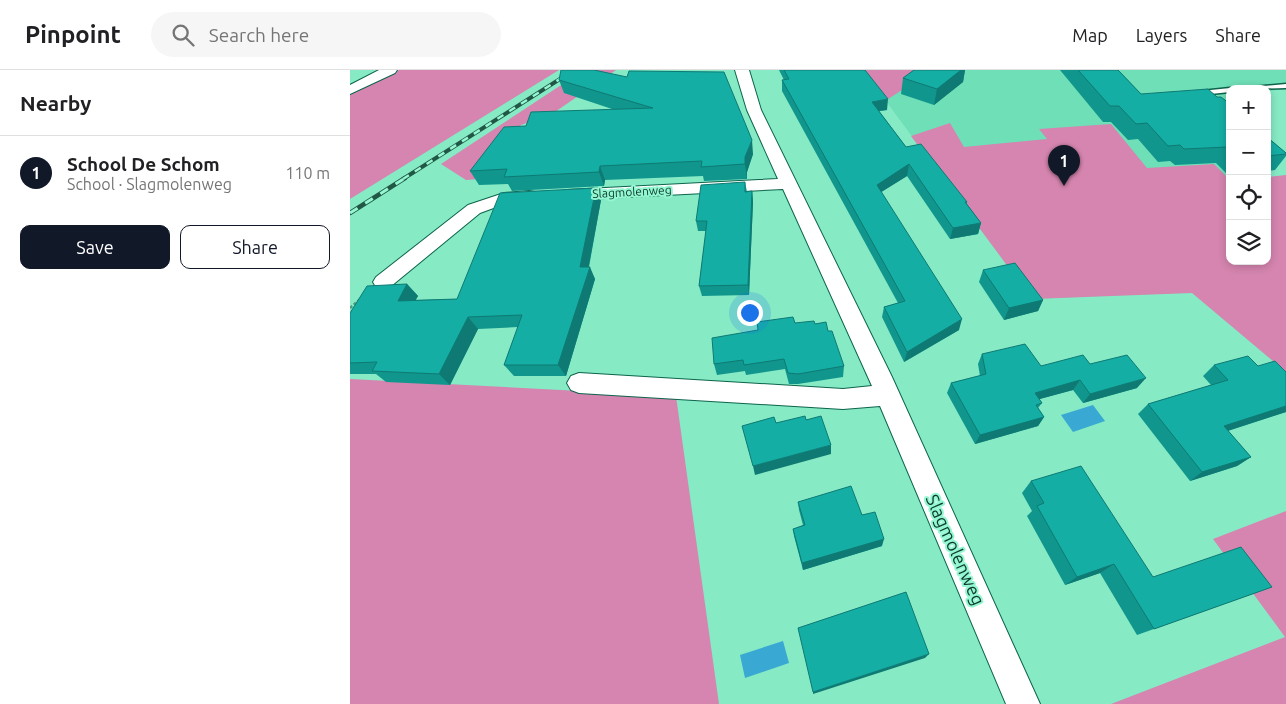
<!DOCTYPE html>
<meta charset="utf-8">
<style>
:root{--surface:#fff;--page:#f6f6f6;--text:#202124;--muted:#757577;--line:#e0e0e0;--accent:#111827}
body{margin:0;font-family:Ubuntu,sans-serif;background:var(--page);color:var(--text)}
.controls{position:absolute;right:15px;top:15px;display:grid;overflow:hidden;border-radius:10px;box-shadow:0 2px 8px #0003}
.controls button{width:45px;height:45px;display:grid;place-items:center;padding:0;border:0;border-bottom:1px solid var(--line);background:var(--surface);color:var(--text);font:25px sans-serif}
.you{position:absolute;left:399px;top:242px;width:18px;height:18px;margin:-12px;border:4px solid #fff;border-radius:50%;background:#1a73e8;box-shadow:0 0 0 8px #1a73e833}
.badge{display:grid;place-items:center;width:32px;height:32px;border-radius:50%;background:var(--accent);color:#fff;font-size:16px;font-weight:700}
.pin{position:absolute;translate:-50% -41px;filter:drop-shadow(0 1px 2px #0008)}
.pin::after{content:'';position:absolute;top:26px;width:18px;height:15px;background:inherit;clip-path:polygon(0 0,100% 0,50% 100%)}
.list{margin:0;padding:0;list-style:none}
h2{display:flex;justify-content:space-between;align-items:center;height:65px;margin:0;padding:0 20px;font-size:21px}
h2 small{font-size:16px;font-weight:400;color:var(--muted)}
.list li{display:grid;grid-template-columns:32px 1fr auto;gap:15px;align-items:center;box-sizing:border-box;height:75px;padding:0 20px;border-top:1px solid var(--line)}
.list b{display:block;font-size:19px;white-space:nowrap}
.list p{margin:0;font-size:16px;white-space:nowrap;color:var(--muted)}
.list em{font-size:16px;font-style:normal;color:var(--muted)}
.actions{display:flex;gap:10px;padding:15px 20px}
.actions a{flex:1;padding:11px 0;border:1px solid var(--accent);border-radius:10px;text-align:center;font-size:18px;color:var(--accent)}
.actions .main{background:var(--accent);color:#fff}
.icon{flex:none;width:28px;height:28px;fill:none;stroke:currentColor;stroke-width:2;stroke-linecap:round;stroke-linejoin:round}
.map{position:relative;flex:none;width:936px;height:634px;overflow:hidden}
header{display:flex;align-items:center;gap:30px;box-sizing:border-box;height:70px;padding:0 25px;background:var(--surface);border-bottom:1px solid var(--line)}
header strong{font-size:24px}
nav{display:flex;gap:28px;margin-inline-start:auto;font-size:18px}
.search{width:350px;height:45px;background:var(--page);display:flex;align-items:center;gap:12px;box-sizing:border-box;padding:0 18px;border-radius:28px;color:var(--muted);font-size:19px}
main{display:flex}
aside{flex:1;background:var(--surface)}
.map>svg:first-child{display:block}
.built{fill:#6fdfb7}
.green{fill:#d585af}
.water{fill:#39a8d2}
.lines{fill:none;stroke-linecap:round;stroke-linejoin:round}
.lane-casing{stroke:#0c644b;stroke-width:3}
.street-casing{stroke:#0c644b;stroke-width:2}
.path{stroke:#509b80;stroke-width:2.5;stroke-dasharray:3 2;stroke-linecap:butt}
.lane{fill:#fff;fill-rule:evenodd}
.street{fill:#fff;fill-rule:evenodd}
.rail-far1-casing{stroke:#215745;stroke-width:4}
.rail-casing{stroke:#215745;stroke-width:4.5}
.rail-far1{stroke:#93f7d2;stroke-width:2.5;stroke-dasharray:7;stroke-linecap:butt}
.rail{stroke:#93f7d2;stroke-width:3;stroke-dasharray:9;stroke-linecap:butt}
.wall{fill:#11968d}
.shaded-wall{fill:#0e7a73}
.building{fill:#14aea4;stroke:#0e7a73}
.labels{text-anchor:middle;stroke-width:4;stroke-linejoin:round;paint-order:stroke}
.far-street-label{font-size:12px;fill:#0c392b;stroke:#93f7d2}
.near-street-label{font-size:18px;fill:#0c392b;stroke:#93f7d2}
</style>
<header>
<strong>Pinpoint</strong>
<div class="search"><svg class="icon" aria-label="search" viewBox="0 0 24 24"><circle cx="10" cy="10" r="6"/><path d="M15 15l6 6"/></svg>Search here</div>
<nav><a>Map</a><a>Layers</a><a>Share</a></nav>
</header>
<main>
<aside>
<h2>Nearby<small></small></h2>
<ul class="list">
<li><span class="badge">1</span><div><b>School De Schom</b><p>School · Slagmolenweg</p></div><em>110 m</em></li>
</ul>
<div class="actions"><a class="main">Save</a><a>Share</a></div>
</aside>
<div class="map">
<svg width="936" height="634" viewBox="0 0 936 634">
<rect width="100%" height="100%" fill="#86eac5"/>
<path class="built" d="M513,0H936V19L917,21V19H880V123L851,222L682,229Z"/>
<path class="green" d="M49,0H209L0,129V25Z
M234,0H266L202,44L171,55L157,69L129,109L116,110L91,94Z
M513,0H583L535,31Z
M600,53L614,77L697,69L689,59L761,54L797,98L864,94L880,110V191H917V107L936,105V302L842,223L682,229L561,66Z
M0,309L326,326L369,634H0Z
M936,441V634H761L935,567L863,469Z"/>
<path class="water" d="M743,335L755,351L723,362L711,345Z
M433,571L439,593L395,608L390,585Z"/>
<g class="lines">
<defs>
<path id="lane" d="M936,14V18L898,19L902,17Z
M880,18L883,19H880V22L851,25L847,23L851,21Z"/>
<path id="street" d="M29,0H47L45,3L0,24V15Z
M385,0H399L411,40L542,307L690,634H656L530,336L493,339L229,323L221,320L217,313L221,306L229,303L493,319L522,316L433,119L217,130L211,129L208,125L211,121L217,120L428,109L397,40Z
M179,121L185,122L188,126L185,130L157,133L130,143L40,217L33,219L26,217L23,212L26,207L118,135L154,123Z"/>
</defs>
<use href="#lane" class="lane-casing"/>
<use href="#street" class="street-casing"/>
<path class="path" d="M0,238L9,230"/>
<use href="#lane" class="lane"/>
<use href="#street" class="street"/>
<defs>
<path id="rail-far1" d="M53,109L224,0"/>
<path id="rail" d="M0,143L55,108"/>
</defs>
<use href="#rail-far1" class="rail-far1-casing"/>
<use href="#rail" class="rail-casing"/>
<use href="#rail-far1" class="rail-far1"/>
<use href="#rail" class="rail"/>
</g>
<path class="wall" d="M244,0L403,84L397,102V109L354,111L353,106L255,110L254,116L162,121L158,114L129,115L120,101L176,56L265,40L214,23L209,10Z
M429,0H515L537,40L529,41L556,77L617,132V134L631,153L628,164L600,169L557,106L531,122L609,260L554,292L532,247L534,237L548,233L432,21V10H434Z
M564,0H615L613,12L584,35L551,24L553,8Z
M710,0H768L791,24L867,27L880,34V103L877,104L866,93L825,95L820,91L808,92L788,69L778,70L761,52H753Z
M917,67L936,83V86L925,100L917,101Z
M395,112L397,122L402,121L403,132L399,225L352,226L349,216L356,161H348L346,151Z
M251,130L239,197L245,209L216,306H164L154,295L168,257L128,259L100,315L36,312L26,304H0V243L57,214L68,226L65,230L107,229Z
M633,200L693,230L688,241L654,250L629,212Z
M445,253L465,254L478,261L494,296L493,307L448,314H439L435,299L396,305L395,301L367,305L364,294Z
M632,284L691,296L740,294L787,318L733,333L723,320L689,329L692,333L688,338L694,347L688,356L625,374L597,323L601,313L630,306L628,294Z
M864,295L908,296L936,302V342L878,361L901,387L887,396L840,411L788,344L798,334L861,315L853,306Z
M681,411L803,507L922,517L787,565L750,503L715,515L677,446L682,441L672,423Z
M448,432L512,445L532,476L453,500L444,466L443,459L453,455L449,440Z"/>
<path class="shaded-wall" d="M611,0H615L613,12L584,35L587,19Z
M538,29L537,40L521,42L522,32Z
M402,70L403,84L397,102V109L395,94V87Z
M559,94L557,106L525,126L527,115Z
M250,96L255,110L254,116L249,102Z
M246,118L251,130L237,205L240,197L245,209L216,306L208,295L230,197Z
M402,121L403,132L399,225L398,215Z
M631,153L628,164L600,169L603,158Z
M57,214L68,226L59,243L48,231Z
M693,230L688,241L654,250L659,238Z
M118,247L128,259L100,315L89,304Z
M612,249L609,260L554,292L557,282Z
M796,308L787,318L733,333L740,324Z
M730,310L723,320L679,332L685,323Z
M936,336V342L861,366L874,356Z
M694,347L688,356L625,374L630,365Z
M481,375V384L405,405L403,396Z
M901,387L887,396L840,411L852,402Z
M534,469L532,476L453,500L452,493Z
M764,494L750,503L715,515L727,507Z
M579,584L575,588L463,624V622Z"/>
<path class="building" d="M211,0H244L277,7L279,1L374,2L402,70L395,87V94L351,97L352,91L250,96L249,102L154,107L157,99L120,101L154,57L176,56L181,42L303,38L209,10Z
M434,0H515L538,29L522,32L556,77L571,74L617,132H615L631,153L603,158L559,94L527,115L612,249L557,282L534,237L555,231L432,10L439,9Z
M564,0H611L587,19L553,8Z
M728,0H768L791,24L858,19L867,27H871L880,34V79L877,77L834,79L830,75L818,76L797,53L786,54L769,36H760Z
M917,67L936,83V84L917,86Z
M395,112V122L402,121L398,215L349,216L357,151H346L351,115Z
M246,118L230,197H240L208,295H154L172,245L118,247L89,304L22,301L27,292L0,293V243L17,216L57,214L48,231L107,229L150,123Z
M665,193L693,230L659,238L633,200Z
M443,247L445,253L464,251L465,254L476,252L478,261H482L494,296L448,304L438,303L434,289L394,295L393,290L364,294L362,268L408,260L407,252Z
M675,274L691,296L733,285L740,294L777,285L796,308L740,324L730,310L685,323L692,333L686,335L694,347L630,365L601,313L636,304L632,284Z
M898,286L908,296L925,291L936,302V336L874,356L901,387L852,402L798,334L878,310L864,295Z
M455,346L456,350L471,346L481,375L403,396L392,356L424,347L426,353Z
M731,396L803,507L891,477L922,517L804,559L764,494L727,507L687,436L694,433L681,411Z
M501,416L512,445L525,442L534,469L452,493L443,459L455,455L448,432Z
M556,522L579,584L463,622L448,558Z"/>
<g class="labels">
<g class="far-street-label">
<text transform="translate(282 122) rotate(-3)" y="4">Slagmolenweg</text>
</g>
<g class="near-street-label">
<text transform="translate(605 480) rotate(66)" y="6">Slagmolenweg</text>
</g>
</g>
</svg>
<div class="controls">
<button>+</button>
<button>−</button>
<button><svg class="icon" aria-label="locate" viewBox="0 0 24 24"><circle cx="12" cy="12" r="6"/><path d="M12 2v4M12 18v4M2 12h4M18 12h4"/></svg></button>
<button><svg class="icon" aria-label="layers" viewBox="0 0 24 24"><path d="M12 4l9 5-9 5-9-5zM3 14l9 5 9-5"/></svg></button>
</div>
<div class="you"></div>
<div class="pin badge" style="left:714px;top:116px">1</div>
</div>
</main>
